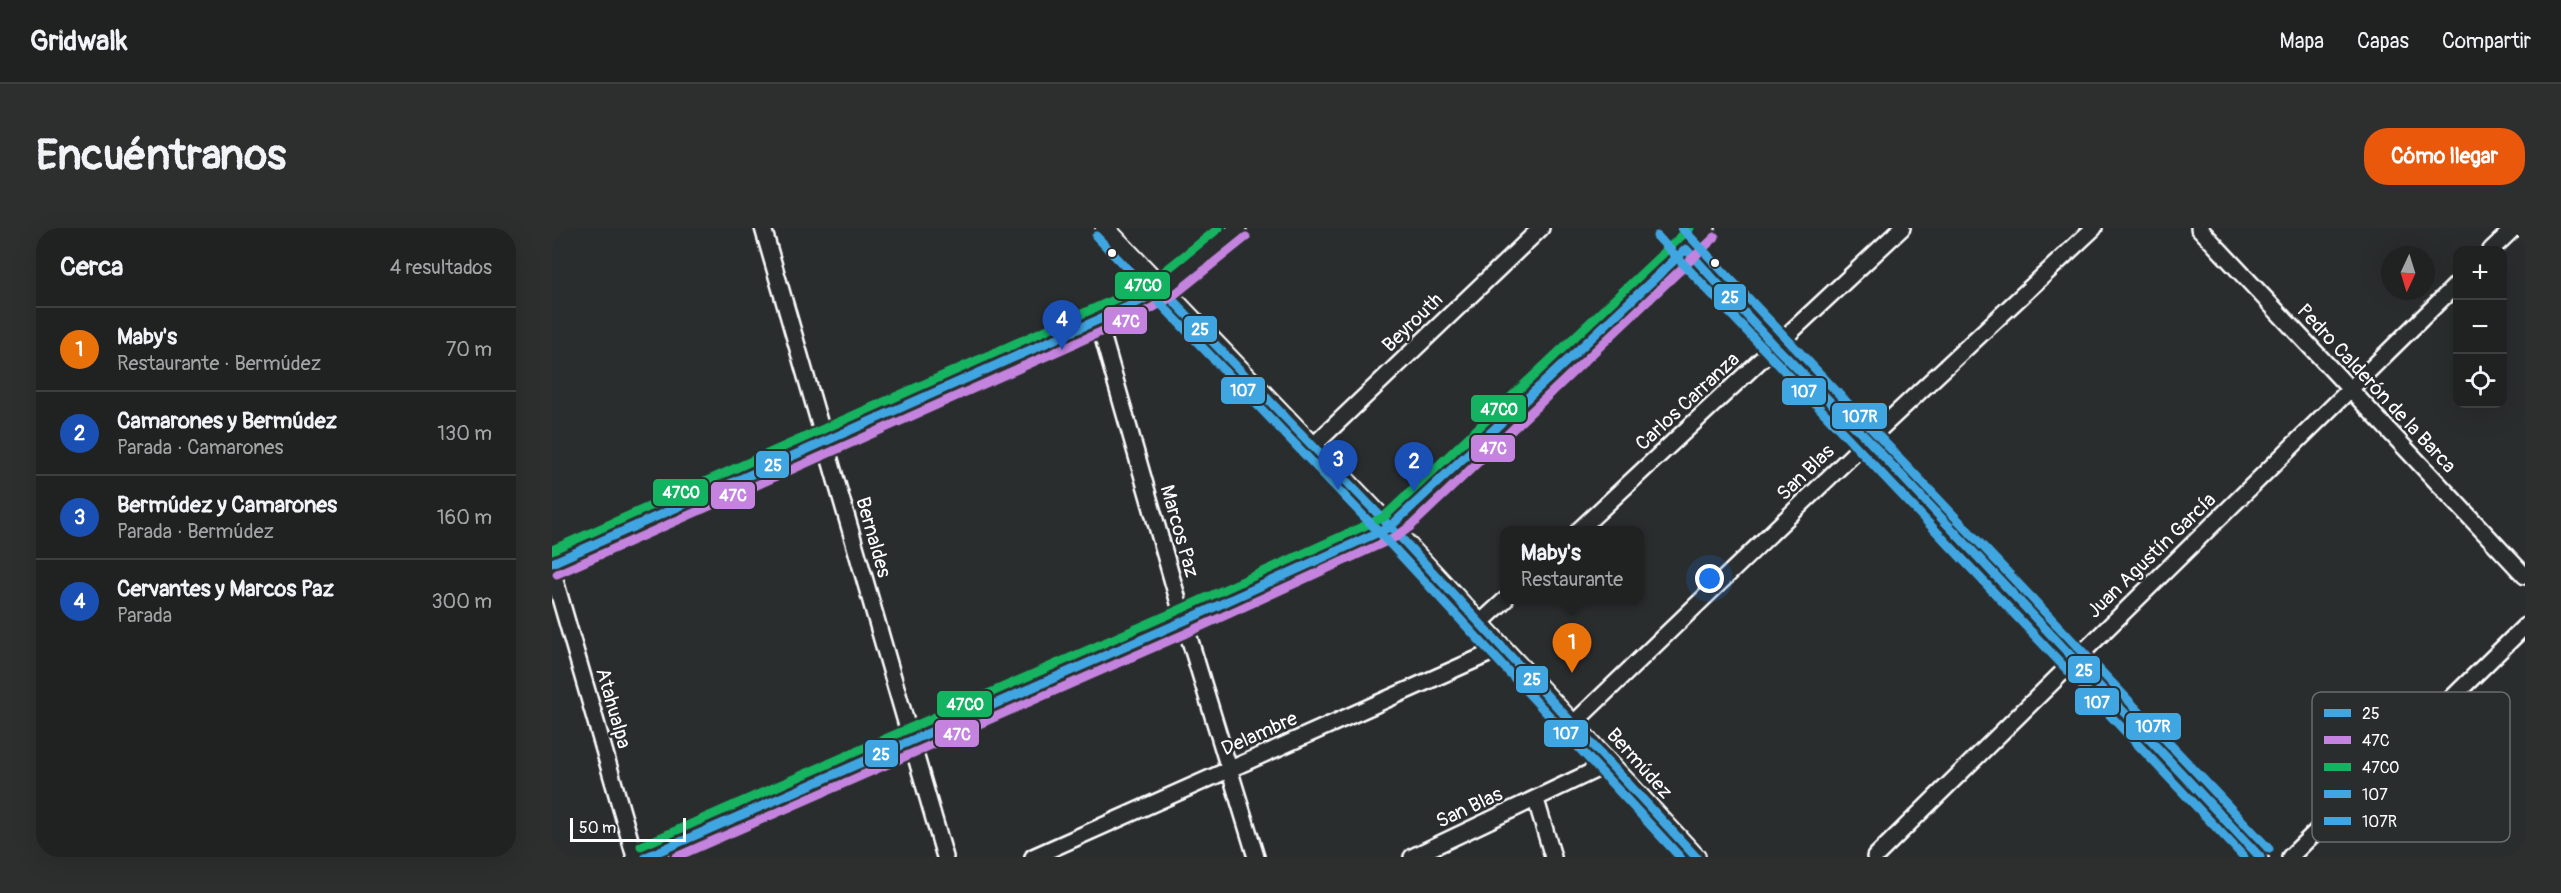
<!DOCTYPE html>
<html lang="es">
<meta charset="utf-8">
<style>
:root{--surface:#202222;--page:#2d2f2f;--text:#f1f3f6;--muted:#a2a4a5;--line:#3d3f40;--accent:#ea580c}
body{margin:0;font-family:Pangolin,sans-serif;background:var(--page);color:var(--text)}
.controls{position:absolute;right:18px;top:18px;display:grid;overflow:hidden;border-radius:12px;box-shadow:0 6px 24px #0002}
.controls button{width:54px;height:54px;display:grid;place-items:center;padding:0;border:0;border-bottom:2px solid var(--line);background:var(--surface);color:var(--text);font:30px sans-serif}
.compass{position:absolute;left:1829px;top:18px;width:54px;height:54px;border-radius:50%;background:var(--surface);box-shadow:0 6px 24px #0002;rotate:184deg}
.scale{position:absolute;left:18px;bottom:15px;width:116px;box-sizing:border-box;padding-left:6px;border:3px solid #fff;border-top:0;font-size:16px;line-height:21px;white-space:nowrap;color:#fff;-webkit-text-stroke:4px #2a2d2e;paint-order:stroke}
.you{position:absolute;left:1158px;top:351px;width:21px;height:21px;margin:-15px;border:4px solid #fff;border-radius:50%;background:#1a73e8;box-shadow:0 0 0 9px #1a73e833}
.badge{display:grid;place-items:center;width:39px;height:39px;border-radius:50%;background:var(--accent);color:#fff;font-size:20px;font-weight:700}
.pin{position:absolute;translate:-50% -50px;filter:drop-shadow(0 2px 3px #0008)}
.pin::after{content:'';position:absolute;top:32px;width:21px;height:18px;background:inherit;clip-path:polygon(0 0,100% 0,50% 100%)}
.popup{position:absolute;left:948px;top:298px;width:144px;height:78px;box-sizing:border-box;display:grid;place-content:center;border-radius:12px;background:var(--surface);filter:drop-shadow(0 2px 4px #0005);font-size:20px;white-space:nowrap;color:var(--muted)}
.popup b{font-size:22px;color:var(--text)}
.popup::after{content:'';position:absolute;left:50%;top:100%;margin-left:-12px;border:12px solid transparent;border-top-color:var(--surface)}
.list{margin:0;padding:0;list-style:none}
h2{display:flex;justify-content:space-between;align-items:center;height:78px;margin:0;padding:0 24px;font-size:26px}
h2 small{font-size:20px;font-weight:400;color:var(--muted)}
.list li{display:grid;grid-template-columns:39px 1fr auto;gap:18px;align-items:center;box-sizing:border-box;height:84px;padding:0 24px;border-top:2px solid var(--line)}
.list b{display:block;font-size:22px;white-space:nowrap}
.list p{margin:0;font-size:20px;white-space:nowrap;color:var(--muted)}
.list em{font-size:20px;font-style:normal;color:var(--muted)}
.icon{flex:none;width:33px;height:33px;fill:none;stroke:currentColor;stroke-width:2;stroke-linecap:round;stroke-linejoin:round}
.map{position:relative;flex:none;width:1973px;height:629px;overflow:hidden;border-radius:24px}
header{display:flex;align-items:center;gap:36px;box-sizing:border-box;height:84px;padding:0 30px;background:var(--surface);border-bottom:2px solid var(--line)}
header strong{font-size:28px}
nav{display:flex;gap:33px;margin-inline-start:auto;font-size:21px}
.intro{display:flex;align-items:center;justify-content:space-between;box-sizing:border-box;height:144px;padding:0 36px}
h1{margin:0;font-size:42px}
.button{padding:15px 27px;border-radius:24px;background:var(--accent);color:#fff;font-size:21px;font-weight:700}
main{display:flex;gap:36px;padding:0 36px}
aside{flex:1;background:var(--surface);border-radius:24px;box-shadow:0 6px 24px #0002}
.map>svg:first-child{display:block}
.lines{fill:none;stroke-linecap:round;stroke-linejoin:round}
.minor-casing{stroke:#fff;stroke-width:20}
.tertiary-casing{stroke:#fff;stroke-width:22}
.minor{stroke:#2a2d2e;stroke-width:15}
.tertiary{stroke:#2a2d2e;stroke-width:18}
.bus-1-casing{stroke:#2a2d2e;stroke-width:14}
.bus-2-casing{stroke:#2a2d2e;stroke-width:14}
.bus-3-casing{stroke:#2a2d2e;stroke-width:14}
.bus-4-casing{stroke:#2a2d2e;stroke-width:14}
.bus-5-casing{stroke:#2a2d2e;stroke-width:14}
.bus-1{stroke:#40a6e2;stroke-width:9}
.bus-2{stroke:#c483df;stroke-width:9}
.bus-3{stroke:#13b361;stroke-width:9}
.bus-4{stroke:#40a6e2;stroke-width:9}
.bus-5{stroke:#40a6e2;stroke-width:9}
.bus-dot{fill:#fff;stroke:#2a2d2e;stroke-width:2}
.labels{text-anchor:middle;stroke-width:5;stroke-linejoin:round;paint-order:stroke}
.street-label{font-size:20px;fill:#fff;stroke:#2a2d2e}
.key{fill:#2a2d2e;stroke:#6a6c6d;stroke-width:1.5}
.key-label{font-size:16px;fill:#fff}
.line-badge{stroke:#2a2d2e;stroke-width:2}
.badge-label{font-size:16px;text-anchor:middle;font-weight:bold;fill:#fff}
</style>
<header>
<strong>Gridwalk</strong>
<nav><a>Mapa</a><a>Capas</a><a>Compartir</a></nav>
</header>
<div class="intro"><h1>Encuéntranos</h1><a class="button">Cómo llegar</a></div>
<main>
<aside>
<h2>Cerca<small>4 resultados</small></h2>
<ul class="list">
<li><span class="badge" style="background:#e8710a">1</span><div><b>Maby's</b><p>Restaurante · Bermúdez</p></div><em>70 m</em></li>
<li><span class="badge" style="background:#1a4fb4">2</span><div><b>Camarones y Bermúdez</b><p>Parada · Camarones</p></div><em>130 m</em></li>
<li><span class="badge" style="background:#1a4fb4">3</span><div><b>Bermúdez y Camarones</b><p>Parada · Bermúdez</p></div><em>160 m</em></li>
<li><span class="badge" style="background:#1a4fb4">4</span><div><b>Cervantes y Marcos Paz</b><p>Parada</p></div><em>300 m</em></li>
</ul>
</aside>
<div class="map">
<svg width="1973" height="629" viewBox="0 0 1973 629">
<rect width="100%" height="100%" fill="#2a2d2e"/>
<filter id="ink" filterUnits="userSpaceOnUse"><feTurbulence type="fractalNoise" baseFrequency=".0167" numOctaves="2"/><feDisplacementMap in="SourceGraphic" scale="12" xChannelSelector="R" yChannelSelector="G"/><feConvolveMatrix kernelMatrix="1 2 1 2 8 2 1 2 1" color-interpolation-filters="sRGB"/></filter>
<g filter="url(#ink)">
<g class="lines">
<defs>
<path id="minor" d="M211,0L393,629
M1114,0L1224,119L1316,212L1708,629
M1647,0L1973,348
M1939,22L1962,0
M546,92L632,393L704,629
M761,218L989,0
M1027,302L1350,0
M0,335L584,75L610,61L686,0
M0,342L83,629
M928,395L953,372
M1022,495L1316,212L1542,0
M984,572L1001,629
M94,629L632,393L838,299L851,289L1155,0
M481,629L950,420
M860,629L1056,536
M1323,629L1906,55
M1738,629L1973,398"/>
<path id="tertiary" d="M553,0L851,312L1144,629"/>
</defs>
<use href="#minor" class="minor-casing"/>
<use href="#tertiary" class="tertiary-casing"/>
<use href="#minor" class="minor"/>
<use href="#tertiary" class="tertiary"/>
<defs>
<path id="bus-1" d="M0,335L584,75L610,61L851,312L1144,629
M94,629L632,393L838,299L1134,21L1224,119L1316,212L1708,629"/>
<path id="bus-2" d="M5,346L589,86L618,70L694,9
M124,629L637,404L844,309L859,298L1163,9"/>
<path id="bus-3" d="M0,322L579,64L603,51L667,0
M89,618L627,382L832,289L1138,0"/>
<path id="bus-4" d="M544,8L842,320L1128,629
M1105,8L1692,629"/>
<path id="bus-5" d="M1130,0L1717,621"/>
</defs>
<use href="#bus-1" class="bus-1-casing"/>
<use href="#bus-2" class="bus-2-casing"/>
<use href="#bus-3" class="bus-3-casing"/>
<use href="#bus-4" class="bus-4-casing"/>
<use href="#bus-5" class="bus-5-casing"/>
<use href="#bus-1" class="bus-1"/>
<use href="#bus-2" class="bus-2"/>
<use href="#bus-3" class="bus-3"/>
<use href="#bus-4" class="bus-4"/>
<use href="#bus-5" class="bus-5"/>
</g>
</g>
<g class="bus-dot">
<circle cx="560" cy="25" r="5"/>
<circle cx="1163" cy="35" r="5"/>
</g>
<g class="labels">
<g class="street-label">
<text transform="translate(860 94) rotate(-44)" y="7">Beyrouth</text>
<text transform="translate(1825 160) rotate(47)" y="7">Pedro Calderón de la Barca</text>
<text transform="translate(1135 173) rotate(-43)" y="7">Carlos Carranza</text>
<text transform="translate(1253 244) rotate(-44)" y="7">San Blas</text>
<text transform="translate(628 303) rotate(74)" y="7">Marcos Paz</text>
<text transform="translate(322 309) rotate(74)" y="7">Bernaldes</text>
<text transform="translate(1599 327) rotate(-44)" y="7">Juan Agustín García</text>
<text transform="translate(62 480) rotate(74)" y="7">Atahualpa</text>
<text transform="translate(707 505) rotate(-24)" y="7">Delambre</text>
<text transform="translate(1088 535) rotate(48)" y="7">Bermúdez</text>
<text transform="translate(917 579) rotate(-25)" y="7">San Blas</text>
</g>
</g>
<rect x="1760" y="464" width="198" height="150" rx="9" class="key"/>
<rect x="1772" y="481" width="27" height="8" fill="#40a6e2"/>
<rect x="1772" y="508" width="27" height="8" fill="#c483df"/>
<rect x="1772" y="535" width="27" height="8" fill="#13b361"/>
<rect x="1772" y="562" width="27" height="8" fill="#40a6e2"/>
<rect x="1772" y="589" width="27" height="8" fill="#40a6e2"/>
<g class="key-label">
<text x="1810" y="491">25</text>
<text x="1810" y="518">47C</text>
<text x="1810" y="545">47CO</text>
<text x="1810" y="572">107</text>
<text x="1810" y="599">107R</text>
</g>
<g class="line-badge">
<rect x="562" y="43" width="57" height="29" rx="6" fill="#13b361"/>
<rect x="1161" y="55" width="34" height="28" rx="6" fill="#40a6e2"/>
<rect x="551" y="78" width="45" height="29" rx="6" fill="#c483df"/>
<rect x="631" y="87" width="35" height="28" rx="6" fill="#40a6e2"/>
<rect x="668" y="148" width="46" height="29" rx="6" fill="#40a6e2"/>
<rect x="1229" y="149" width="46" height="29" rx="6" fill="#40a6e2"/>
<rect x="918" y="166" width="57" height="29" rx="6" fill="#13b361"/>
<rect x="1279" y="174" width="57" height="28" rx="6" fill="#40a6e2"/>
<rect x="918" y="206" width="46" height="29" rx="6" fill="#c483df"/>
<rect x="203" y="222" width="35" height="29" rx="6" fill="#40a6e2"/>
<rect x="100" y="250" width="57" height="29" rx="6" fill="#13b361"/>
<rect x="158" y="253" width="46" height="29" rx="6" fill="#c483df"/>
<rect x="1515" y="427" width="34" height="29" rx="6" fill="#40a6e2"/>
<rect x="963" y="437" width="34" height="29" rx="6" fill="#40a6e2"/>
<rect x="1522" y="459" width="46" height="29" rx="6" fill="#40a6e2"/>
<rect x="384" y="462" width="57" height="28" rx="6" fill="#13b361"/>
<rect x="1573" y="484" width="57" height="29" rx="6" fill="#40a6e2"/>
<rect x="991" y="491" width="46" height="29" rx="6" fill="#40a6e2"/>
<rect x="382" y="491" width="46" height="29" rx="6" fill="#c483df"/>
<rect x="312" y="511" width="35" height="29" rx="6" fill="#40a6e2"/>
</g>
<g class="badge-label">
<text x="591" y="63">47CO</text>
<text x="1178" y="75">25</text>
<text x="574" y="99">47C</text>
<text x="648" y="107">25</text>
<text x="691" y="168">107</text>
<text x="1252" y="169">107</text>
<text x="947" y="187">47CO</text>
<text x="1308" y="194">107R</text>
<text x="941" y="226">47C</text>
<text x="221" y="243">25</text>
<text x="129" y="270">47CO</text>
<text x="181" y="273">47C</text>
<text x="1532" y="448">25</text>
<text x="980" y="457">25</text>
<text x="1545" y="480">107</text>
<text x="413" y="482">47CO</text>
<text x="1601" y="504">107R</text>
<text x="1014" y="511">107</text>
<text x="405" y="512">47C</text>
<text x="329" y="532">25</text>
</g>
</svg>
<div class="controls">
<button>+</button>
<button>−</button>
<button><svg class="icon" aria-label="locate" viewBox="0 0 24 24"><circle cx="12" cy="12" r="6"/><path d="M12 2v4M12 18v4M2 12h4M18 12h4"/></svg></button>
</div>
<svg class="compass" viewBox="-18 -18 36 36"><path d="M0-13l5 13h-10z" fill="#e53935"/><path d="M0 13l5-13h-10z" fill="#a2a4a5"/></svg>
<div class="scale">50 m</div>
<div class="you"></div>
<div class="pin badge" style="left:1020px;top:445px;background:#e8710a">1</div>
<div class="popup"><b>Maby's</b>Restaurante</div>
<div class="pin badge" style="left:862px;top:264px;background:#1a4fb4">2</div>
<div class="pin badge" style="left:786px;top:262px;background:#1a4fb4">3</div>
<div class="pin badge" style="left:510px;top:122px;background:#1a4fb4">4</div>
</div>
</main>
